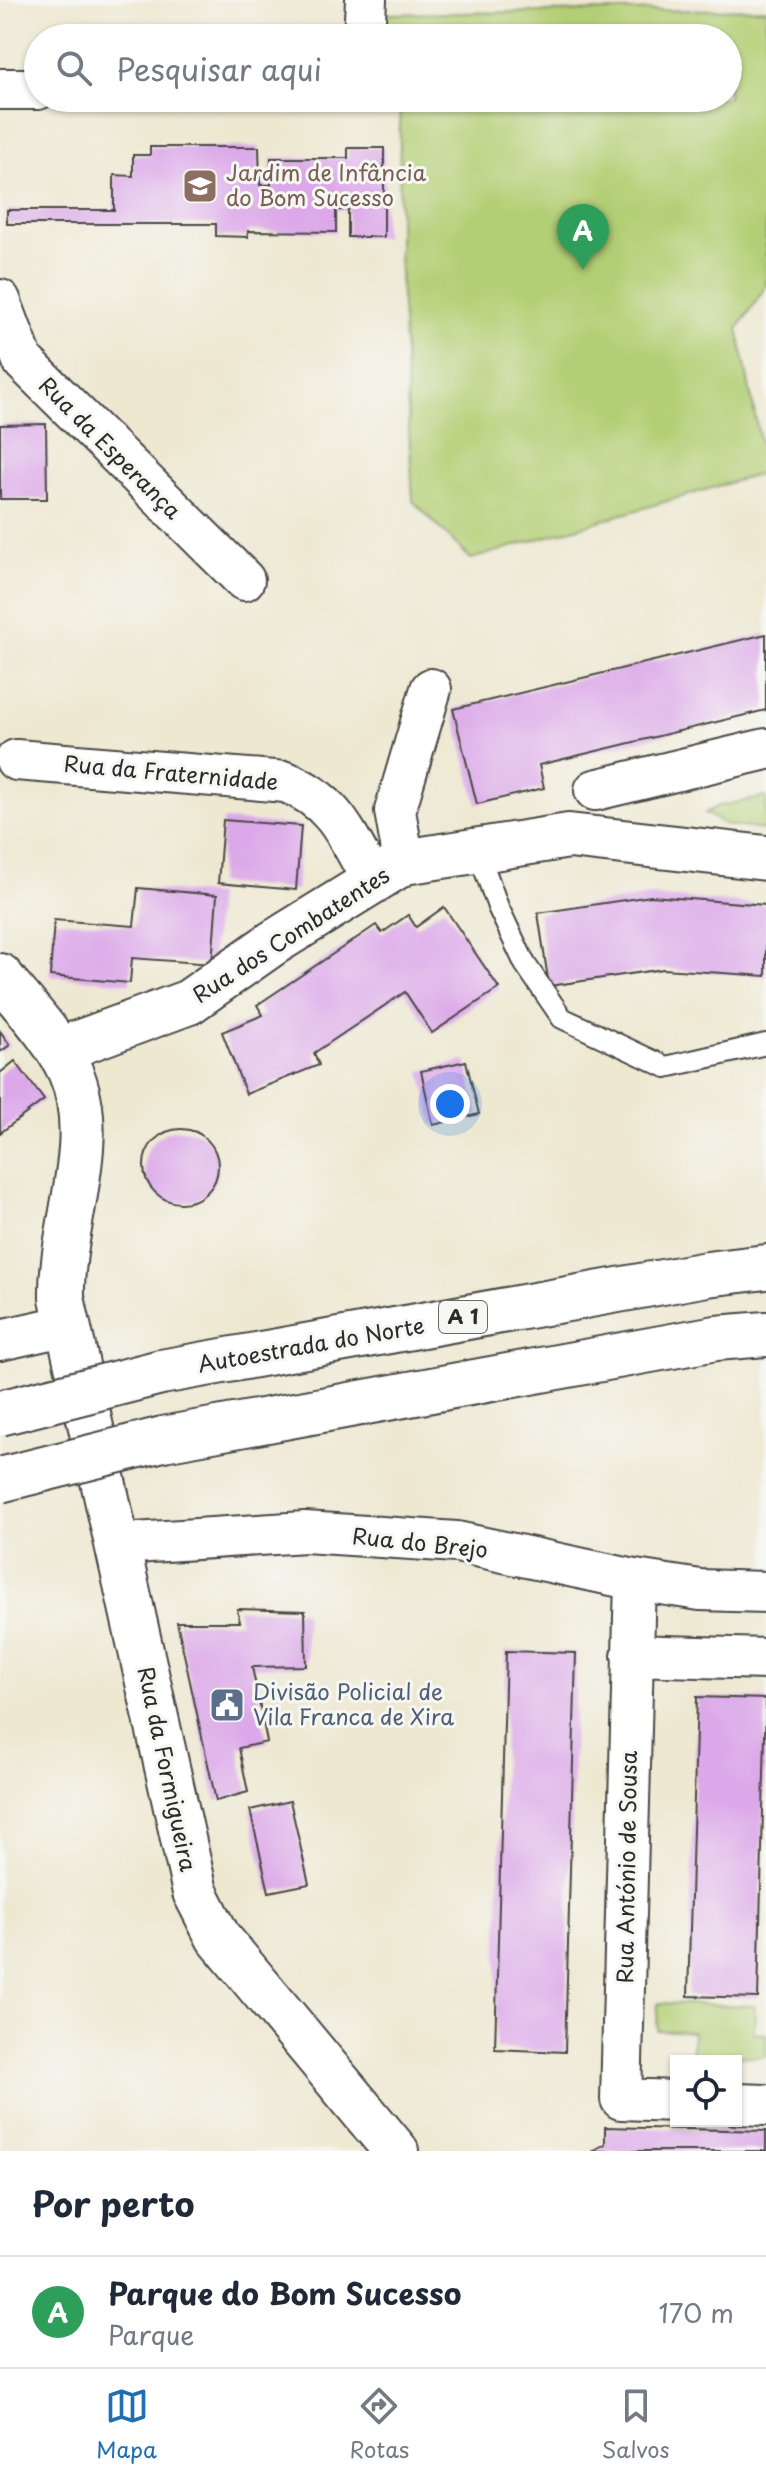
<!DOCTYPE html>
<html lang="pt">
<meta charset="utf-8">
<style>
:root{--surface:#fff;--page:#f6f6f7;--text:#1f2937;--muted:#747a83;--line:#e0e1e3;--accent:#1f6fb2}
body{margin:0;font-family:"Playpen Sans",sans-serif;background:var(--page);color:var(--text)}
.controls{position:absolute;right:24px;bottom:24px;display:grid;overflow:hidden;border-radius:0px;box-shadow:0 2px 6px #0004}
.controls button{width:72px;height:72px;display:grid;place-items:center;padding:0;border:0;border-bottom:2px solid var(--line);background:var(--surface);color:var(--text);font:40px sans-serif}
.you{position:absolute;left:450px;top:1104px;width:28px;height:28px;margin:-20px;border:6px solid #fff;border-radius:50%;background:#1a73e8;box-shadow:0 0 0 12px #1a73e833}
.badge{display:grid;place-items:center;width:52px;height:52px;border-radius:50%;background:var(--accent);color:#fff;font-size:26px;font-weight:700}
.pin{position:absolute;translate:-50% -66px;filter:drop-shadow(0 2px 4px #0008)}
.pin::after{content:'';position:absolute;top:42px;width:28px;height:24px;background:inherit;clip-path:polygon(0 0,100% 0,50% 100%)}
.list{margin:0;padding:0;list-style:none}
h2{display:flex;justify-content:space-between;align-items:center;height:104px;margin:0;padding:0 32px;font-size:34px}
h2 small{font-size:26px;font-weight:400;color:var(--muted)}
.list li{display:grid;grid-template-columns:52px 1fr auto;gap:24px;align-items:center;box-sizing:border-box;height:112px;padding:0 32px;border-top:2px solid var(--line)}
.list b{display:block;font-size:30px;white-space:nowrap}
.list p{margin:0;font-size:26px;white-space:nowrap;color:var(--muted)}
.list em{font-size:26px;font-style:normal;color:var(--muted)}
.icon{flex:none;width:44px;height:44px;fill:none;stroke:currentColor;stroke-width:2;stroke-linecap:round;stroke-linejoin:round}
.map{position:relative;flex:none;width:766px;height:2151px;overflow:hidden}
.search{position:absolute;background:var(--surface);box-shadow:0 2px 6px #0004;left:24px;right:24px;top:24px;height:88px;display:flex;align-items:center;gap:20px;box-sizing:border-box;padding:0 28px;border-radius:44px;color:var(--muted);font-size:30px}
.sheet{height:216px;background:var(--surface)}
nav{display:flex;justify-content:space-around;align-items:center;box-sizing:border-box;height:112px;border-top:2px solid var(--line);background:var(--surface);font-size:22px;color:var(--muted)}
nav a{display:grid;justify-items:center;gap:4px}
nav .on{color:var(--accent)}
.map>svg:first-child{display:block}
.green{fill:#b3cf75;stroke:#6f7d50;stroke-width:2}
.building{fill:#dca8e9}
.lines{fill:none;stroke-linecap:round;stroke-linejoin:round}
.service-casing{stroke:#484744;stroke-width:24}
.minor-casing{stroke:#484744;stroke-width:44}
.tertiary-casing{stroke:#484744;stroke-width:48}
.motorway-casing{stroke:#484744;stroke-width:48}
.service{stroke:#fff;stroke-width:20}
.minor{stroke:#fff;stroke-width:40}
.tertiary{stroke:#fff;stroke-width:44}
.motorway{stroke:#fff;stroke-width:44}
.motorway-bridge-casing{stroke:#484744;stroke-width:48;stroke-linecap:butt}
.motorway-bridge{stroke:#fff;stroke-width:44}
.labels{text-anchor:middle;stroke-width:6;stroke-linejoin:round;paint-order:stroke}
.shield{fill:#f6f6f2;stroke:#686867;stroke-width:2}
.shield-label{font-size:20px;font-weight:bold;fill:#2b2b2b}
.education-label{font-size:22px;fill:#785e54;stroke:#f6f6f2;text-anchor:start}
.street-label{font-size:22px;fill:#2b2b2b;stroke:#f6f6f2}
.service-label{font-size:22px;fill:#4e5e75;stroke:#f6f6f2;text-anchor:start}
</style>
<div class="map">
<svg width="766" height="2151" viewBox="0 0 766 2151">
<rect width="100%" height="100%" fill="#f6f6f2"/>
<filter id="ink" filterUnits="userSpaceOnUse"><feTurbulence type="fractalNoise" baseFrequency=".0125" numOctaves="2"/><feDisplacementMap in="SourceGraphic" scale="16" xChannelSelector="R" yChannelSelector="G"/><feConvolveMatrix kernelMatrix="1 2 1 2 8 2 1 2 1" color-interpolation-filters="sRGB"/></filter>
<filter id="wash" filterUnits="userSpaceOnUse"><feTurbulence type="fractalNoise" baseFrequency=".006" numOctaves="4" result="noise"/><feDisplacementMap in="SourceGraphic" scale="32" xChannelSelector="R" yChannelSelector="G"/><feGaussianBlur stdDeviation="1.8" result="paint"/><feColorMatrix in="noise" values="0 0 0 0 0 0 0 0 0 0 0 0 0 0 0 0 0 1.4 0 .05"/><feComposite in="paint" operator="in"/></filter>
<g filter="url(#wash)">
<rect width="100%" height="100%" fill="#eee8d1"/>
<path class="green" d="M766,9V286L738,329L766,472L471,559L413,501L399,254L400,111H352L371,98H728V38H381V14Z
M766,797V830L726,825L705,813L719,806Z
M658,2003L755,2006L754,2033L766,2034V2057L692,2054L693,2032L657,2030Z"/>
<g id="blocks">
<path class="building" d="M150,147H259L260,185H271V158H348V148H384V237H348V210H336V232L248,231V237L216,236V224H7V210H114V175L133,176V155H150Z
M46,424L47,499H0V425Z
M766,634V710L539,765L544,788L477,804L453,709Z
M223,820L301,826L296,890L218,883Z
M138,888L217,895L212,964L132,958L130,983L50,976L54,920L134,926Z
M651,896L766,905V976L663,969L549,986L538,913Z
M444,907L499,988L432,1033L405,992L314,1053L319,1065L246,1094L222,1032L263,1015L257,1005L376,925L382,933L408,915L416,927Z
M0,1031L10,1045L0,1052Z
M15,1061L44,1100L0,1133V1073Z
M466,1061L479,1114L433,1125L421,1071Z
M144 1166a37 37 0 1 1 74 0a37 37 0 1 1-74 0Z
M237,1609L305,1611L306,1666L252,1667L267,1742L239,1748L248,1792L216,1801L177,1622H240Z
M506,1651L576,1653L565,2052L495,2049Z
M697,1697L766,1699L758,1998L688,1996Z
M290,1801L309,1884L269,1892L250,1810Z
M605,2127L766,2131V2151H592L605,2144Z"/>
</g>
</g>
<g filter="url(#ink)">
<use href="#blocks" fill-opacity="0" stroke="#484744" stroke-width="2"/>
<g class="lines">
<defs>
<path id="service" d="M478,851L498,907L525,964L562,1018L666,1067L766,1044"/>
<path id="minor" d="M364,38L366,0
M0,89H38
M0,300L23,361L244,580
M16,760L286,782C336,802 347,836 372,880
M595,790L766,749
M404,862L395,811L431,689
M0,1340L68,1325
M119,1544L305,1532L457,1542L635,1580L700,1590L766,1592
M635,1580L621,2099L676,2101
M632,1655L766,1659
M736,2104L766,2105"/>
<path id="tertiary" d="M0,976C24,1006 54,1036 70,1071C101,1141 60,1225 62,1298L195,1892L218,1937L396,2151
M59,1050L189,1002L273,943L404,862L569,836L766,858"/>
<path id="motorway" d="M161,1372L707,1274L766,1267
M163,1439L716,1338L766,1334"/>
</defs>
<use href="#service" class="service-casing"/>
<use href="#minor" class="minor-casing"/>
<use href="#tertiary" class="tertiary-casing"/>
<use href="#motorway" class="motorway-casing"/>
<use href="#service" class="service"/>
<use href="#minor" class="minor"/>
<use href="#tertiary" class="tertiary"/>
<use href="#motorway" class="motorway"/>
<defs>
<path id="motorway-bridge" d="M0,1413L161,1372
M0,1480L163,1439"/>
</defs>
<use href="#motorway-bridge" class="motorway-bridge-casing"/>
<use href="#motorway-bridge" class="motorway-bridge"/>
</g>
</g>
<defs>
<symbol id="school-square" viewBox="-11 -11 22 22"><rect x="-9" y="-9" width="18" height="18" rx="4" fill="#8d6e63" stroke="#f6f6f2"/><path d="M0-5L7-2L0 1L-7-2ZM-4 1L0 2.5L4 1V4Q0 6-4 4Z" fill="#fff"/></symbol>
<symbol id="civic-square" viewBox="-11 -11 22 22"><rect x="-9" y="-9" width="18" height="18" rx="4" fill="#5c6f8a" stroke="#f6f6f2"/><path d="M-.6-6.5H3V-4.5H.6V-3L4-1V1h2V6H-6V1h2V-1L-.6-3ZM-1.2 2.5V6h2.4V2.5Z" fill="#fff"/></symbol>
</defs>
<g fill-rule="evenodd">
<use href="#school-square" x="180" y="166" width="40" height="40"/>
<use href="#civic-square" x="207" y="1685" width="40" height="40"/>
</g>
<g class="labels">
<rect class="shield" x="439" y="1301" width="48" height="32" rx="6"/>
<g class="shield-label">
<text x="463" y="1324">A 1</text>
</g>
<g class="education-label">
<text x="226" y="181">Jardim de Infância<tspan x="226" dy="25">do Bom Sucesso</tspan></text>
</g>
<g class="street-label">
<text transform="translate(110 448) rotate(45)" y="8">Rua da Esperança</text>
<text transform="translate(171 773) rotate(5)" y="8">Rua da Fraternidade</text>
<text transform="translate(291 935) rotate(-33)" y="8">Rua dos Combatentes</text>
<text transform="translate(311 1345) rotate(-10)" y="8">Autoestrada do Norte</text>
<text transform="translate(420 1543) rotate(6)" y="8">Rua do Brejo</text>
<text transform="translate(167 1769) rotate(78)" y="8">Rua da Formigueira</text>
<text transform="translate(627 1867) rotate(-89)" y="8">Rua António de Sousa</text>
</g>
<g class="service-label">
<text x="253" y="1700">Divisão Policial de<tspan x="253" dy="25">Vila Franca de Xira</tspan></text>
</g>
</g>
</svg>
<div class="controls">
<button><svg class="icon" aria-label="locate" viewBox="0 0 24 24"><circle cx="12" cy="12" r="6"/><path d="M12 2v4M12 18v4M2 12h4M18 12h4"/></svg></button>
</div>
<div class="you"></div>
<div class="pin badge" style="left:583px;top:270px;background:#2e9e5b">A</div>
<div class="search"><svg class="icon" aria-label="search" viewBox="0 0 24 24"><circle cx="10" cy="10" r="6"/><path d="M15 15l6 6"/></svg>Pesquisar aqui</div>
</div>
<section class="sheet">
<h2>Por perto<small></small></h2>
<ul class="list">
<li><span class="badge" style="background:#2e9e5b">A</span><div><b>Parque do Bom Sucesso</b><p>Parque</p></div><em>170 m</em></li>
</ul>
</section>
<nav>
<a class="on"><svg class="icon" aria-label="map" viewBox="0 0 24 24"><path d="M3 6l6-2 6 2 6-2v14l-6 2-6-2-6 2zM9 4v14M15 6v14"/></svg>Mapa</a>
<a><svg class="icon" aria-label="directions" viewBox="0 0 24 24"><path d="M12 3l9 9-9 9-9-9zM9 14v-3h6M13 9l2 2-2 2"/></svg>Rotas</a>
<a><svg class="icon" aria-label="saved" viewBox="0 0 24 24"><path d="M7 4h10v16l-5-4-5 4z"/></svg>Salvos</a>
</nav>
